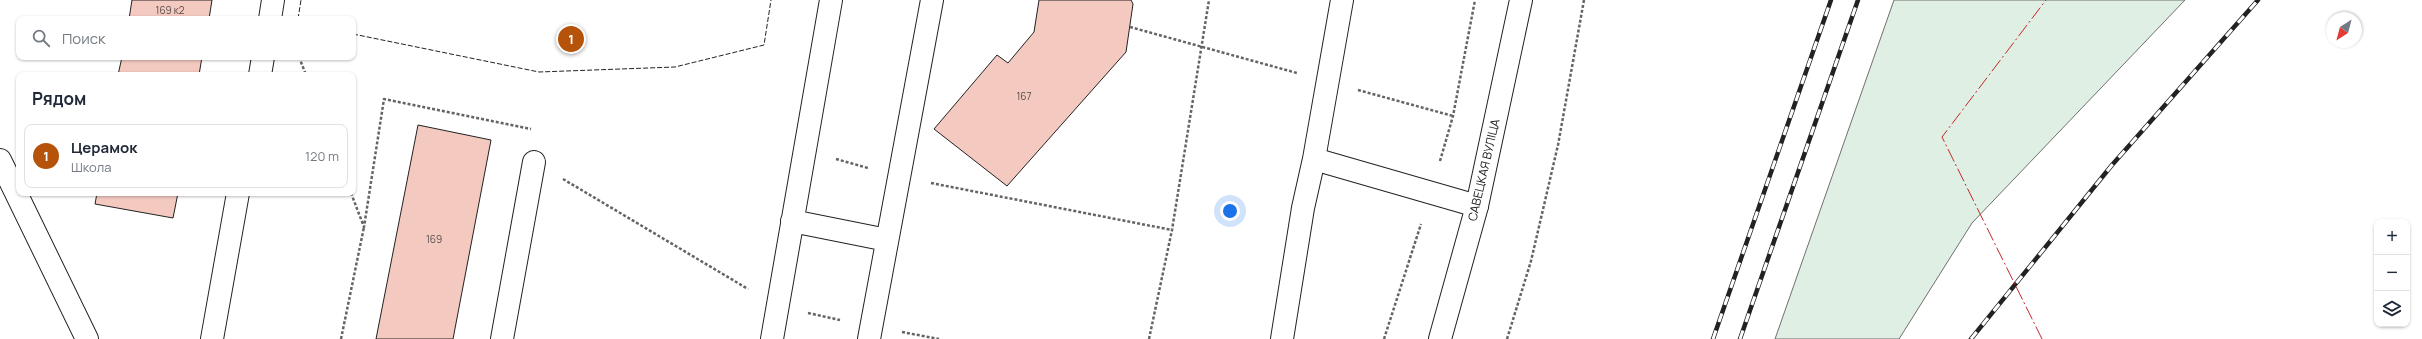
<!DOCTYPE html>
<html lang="ru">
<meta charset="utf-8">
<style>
:root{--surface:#fff;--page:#f2f2f3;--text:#1f2937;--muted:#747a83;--line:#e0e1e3;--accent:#b45309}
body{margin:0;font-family:Manrope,sans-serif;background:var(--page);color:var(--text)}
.controls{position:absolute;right:12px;bottom:12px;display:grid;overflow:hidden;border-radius:8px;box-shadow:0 1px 3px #0004}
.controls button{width:36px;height:36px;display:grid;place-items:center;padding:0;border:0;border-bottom:1px solid var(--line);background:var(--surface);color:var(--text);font:20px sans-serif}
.compass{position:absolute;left:2326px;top:12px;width:36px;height:36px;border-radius:50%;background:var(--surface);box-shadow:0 1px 3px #0004;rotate:216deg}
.you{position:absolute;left:1230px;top:211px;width:14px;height:14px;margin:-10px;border:3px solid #fff;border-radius:50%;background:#1a73e8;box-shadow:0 0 0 6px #1a73e833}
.badge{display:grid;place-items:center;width:26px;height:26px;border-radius:50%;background:var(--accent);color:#fff;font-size:13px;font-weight:700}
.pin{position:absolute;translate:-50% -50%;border:2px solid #fff;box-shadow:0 1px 4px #0006}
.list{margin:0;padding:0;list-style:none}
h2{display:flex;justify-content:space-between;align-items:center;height:52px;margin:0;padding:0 16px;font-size:17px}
h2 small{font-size:13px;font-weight:400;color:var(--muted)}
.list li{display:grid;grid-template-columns:26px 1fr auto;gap:12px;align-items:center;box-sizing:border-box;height:64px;margin:0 8px 8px;padding:0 8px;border:1px solid var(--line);border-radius:8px}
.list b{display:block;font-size:15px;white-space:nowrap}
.list p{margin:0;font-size:13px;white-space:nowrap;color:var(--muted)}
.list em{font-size:13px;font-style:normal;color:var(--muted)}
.icon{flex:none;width:22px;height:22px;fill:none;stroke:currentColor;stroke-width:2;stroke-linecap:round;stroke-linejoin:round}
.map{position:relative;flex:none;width:2422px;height:339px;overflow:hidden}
.search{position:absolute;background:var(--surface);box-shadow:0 1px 3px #0004;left:16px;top:16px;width:340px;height:44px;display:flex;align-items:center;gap:10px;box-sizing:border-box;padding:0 14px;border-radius:8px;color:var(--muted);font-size:15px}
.panel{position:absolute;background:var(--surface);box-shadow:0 1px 3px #0004;left:16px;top:72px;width:340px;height:124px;border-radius:8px}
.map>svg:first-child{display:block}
.green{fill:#e0efe3;stroke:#6f6f6f}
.building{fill:#f3c9c0;stroke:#222}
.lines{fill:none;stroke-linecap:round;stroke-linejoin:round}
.minor-casing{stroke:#222;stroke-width:24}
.major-casing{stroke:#222;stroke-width:24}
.path{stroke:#646464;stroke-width:2.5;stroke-dasharray:3 2;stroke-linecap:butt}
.minor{stroke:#fff;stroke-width:22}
.major{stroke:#fff;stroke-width:22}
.rail-casing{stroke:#222;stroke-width:4.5}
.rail{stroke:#fff;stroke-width:3;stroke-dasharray:9;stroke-linecap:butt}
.fence{stroke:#222;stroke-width:1;stroke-dasharray:5 2;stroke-linecap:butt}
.power{stroke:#c62828;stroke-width:1;stroke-dasharray:14 3 2 3;stroke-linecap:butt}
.labels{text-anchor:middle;stroke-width:3;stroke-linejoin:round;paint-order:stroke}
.number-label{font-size:10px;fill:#564c4a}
.street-label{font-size:12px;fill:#222;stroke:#fff}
</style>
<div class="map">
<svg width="2422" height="339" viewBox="0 0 2422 339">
<rect width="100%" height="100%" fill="#fff"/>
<path class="green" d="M1894,0H2185L1972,223L1899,339H1775Z"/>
<path class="building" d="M132,0H212L209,19H129Z
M1039,0H1131L1133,4L1126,52L1007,186L934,129L997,55L1008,63L1034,32Z
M122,57H202L199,75H118Z
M418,125L491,140L453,339H376Z
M97,193H178L173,218L95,204Z"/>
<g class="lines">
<defs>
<path id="minor" d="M270,19L273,0
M260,75L263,57
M1314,159L1342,0
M0,160L87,339
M792,221L887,240
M212,339L238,193
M502,339L534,162
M772,339L831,0
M869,339L932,0
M1282,339L1303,208L1314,159L1477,206"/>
<path id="major" d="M1440,339L1477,206L1521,0"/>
</defs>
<use href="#minor" class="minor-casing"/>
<use href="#major" class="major-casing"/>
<path class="path" d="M1130,27L1297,73
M299,57L306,75
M1358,90L1453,116
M836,159L868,168
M1440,161L1453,116L1475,0
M563,179L748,289
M931,183L1172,230
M351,193L364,227L384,99L531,129
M808,313L840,320
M902,332L939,339
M341,339L364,227
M1149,339L1172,230L1209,0
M1384,339L1421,224
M1507,339L1531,261L1558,145L1584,0"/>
<use href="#minor" class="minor"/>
<use href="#major" class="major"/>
<defs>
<path id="rail" d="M1713,339L1831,0
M1740,339L1858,0
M1971,339L2112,165L2258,0"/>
</defs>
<use href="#rail" class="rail-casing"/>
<use href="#rail" class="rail"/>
<path class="fence" d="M298,19L301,0
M353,34L539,72L675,67L764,45L771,0"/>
<path class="power" d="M2042,339L1942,137L2046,0"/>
</g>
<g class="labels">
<g class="number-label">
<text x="170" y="14">169 к2</text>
<text x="1024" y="100">167</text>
<text x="434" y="243">169</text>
</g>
<g class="street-label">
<text transform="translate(1484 170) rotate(-77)" y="4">САВЕЦКАЯ ВУЛІЦА</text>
</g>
</g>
</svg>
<div class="controls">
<button>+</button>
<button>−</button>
<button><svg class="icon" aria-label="layers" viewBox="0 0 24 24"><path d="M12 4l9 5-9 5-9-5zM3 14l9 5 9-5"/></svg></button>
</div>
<svg class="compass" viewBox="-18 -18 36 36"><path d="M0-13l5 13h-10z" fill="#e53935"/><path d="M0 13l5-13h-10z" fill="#747a83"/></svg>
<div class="you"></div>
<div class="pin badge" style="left:571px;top:39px">1</div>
<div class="search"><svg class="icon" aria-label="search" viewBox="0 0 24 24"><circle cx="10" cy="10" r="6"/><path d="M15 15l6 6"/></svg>Поиск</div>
<section class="panel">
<h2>Рядом<small></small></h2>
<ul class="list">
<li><span class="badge">1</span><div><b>Церамок</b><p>Школа</p></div><em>120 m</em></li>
</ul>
</section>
</div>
